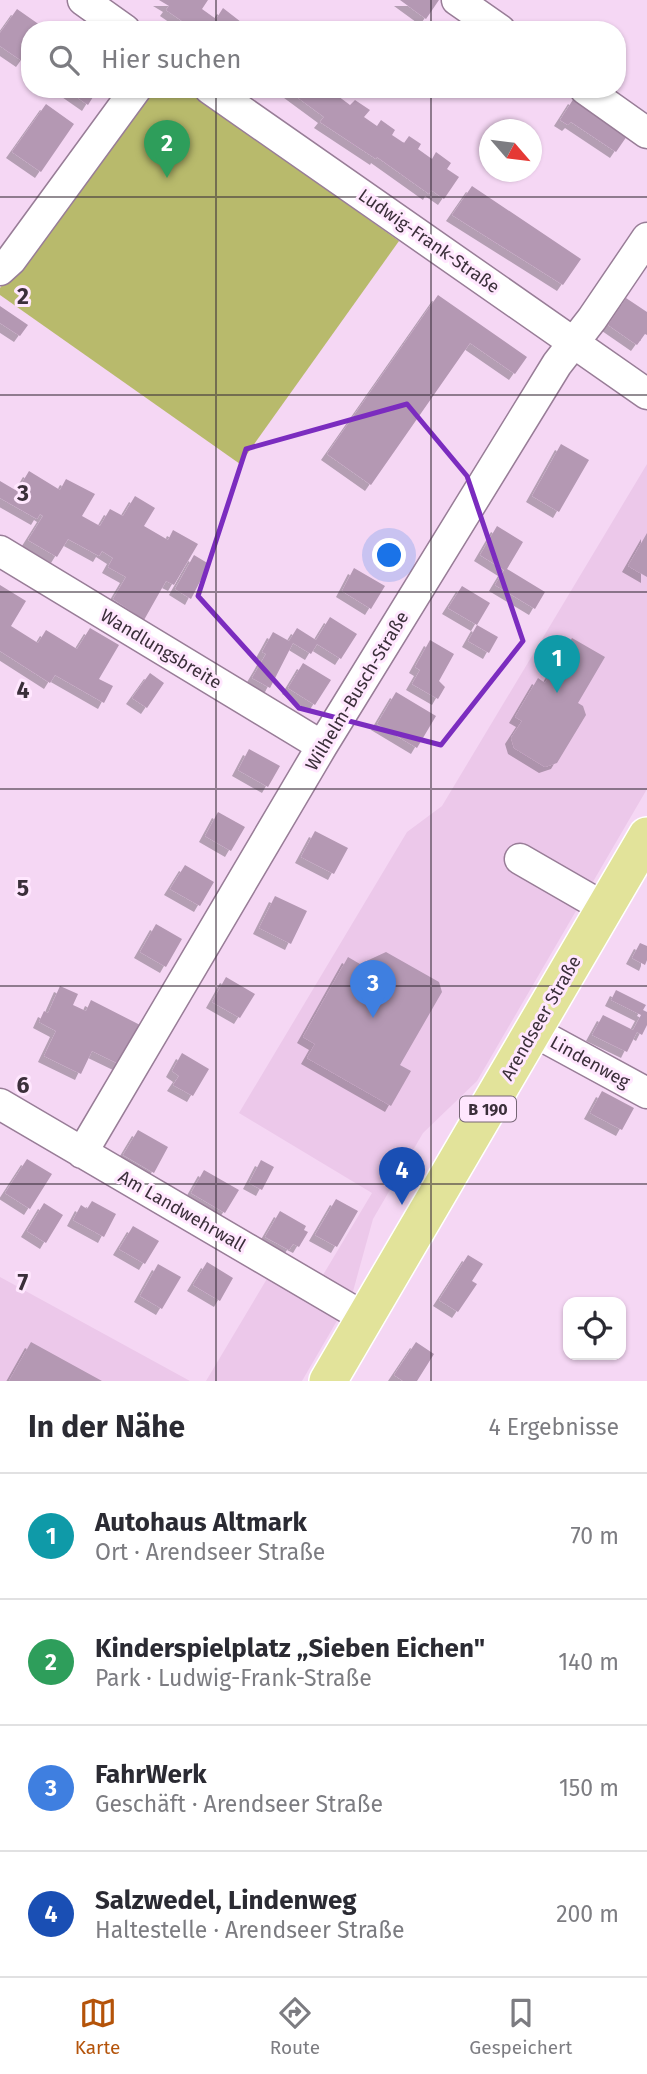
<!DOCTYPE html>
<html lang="de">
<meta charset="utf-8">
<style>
:root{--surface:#fff;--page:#f2f2f3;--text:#2b2b33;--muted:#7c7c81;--line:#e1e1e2;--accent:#b45309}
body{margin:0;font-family:"Fira Sans",sans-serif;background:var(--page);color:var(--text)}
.controls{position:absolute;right:21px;bottom:21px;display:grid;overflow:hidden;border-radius:14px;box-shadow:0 2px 5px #0004}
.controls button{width:63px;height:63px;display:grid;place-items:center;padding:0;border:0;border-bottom:2px solid var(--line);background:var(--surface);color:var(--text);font:35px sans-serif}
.compass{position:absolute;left:479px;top:119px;width:63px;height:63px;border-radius:50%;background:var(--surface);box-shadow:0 2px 5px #0004;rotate:118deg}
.you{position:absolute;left:390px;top:556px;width:24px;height:24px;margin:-18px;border:5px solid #fff;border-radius:50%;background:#1a73e8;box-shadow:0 0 0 10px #1a73e833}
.badge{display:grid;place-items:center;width:46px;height:46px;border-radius:50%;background:var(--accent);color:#fff;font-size:23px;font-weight:700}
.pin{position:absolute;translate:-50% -58px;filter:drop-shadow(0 2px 4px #0008)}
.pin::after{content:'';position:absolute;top:37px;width:24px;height:21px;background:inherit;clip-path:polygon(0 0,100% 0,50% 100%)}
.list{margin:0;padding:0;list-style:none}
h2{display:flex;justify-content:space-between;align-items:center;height:91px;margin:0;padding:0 28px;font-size:30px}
h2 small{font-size:23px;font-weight:400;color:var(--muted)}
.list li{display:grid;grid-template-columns:46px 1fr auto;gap:21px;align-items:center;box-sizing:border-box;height:126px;padding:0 28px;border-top:2px solid var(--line)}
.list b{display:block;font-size:26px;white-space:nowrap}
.list p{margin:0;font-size:23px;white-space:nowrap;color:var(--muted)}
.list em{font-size:23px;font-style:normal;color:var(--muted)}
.icon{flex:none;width:38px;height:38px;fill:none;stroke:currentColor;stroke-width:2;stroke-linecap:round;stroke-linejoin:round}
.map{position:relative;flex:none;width:647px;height:1381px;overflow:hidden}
.search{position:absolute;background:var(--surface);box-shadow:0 2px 5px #0004;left:21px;right:21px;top:21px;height:77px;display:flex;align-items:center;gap:18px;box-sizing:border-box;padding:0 24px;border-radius:28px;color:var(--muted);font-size:26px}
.sheet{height:595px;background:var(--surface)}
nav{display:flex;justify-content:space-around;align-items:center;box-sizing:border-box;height:98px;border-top:2px solid var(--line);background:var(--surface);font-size:19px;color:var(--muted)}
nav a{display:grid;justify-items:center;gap:4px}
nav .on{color:var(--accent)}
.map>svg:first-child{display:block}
.built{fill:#ecc8ea}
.green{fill:#b8ba6c}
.building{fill:#b498b3;filter:url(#shadow)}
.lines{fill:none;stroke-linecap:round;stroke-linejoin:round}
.minor-casing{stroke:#987d97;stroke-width:33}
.major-casing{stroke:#fff;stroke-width:40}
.minor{stroke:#fff;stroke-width:30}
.major{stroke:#e2e39a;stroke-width:37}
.marked{fill:none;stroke:#7b2cbf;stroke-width:5;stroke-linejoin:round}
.grid{fill:none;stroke:#3b2f3a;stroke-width:2;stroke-opacity:0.55}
.labels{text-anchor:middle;stroke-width:6;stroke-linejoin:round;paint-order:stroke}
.shield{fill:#ffe7fe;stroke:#766675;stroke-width:2}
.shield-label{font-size:16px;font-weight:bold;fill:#3b2f3a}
.street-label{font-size:18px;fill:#3b2f3a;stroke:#ffe7fe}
.grid-label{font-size:23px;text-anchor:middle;font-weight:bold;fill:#3b2f3a;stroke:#ffe7fe;stroke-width:6;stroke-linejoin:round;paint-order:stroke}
</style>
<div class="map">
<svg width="647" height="1381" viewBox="0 0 647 1381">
<defs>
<filter id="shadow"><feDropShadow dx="-6" dy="6" stdDeviation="0" flood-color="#0004"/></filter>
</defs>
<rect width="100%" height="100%" fill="#f5d7f4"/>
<path class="built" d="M647,464V789L477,1081L423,1133L373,1219L352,1295L302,1381H206L283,1252L323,1275L372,1193L239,1113L407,832L442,806Z
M0,1277L190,1381H0Z"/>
<path class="green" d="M150,89H186L399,241L240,464L0,295V288Z"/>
<path class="building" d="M159,0H208L202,9L216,19L223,8L250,29L253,25L260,30H195L166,10L169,6Z
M400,0H439L426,19Z
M17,9L47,30H30V50L22,61L0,46V33Z
M65,89H98L88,105Z
M286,89H344L338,96L350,105L355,100L370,110L364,117L377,126L381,120L395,130L392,135L404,143L409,136L421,144L418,149L432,159L436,152L451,163L447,169L459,177L444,199L431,190L429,194L377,157L376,159L320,122L324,117Z
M574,98L627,136L616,152L571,122L568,125L560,120Z
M46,104L74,124L41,172L12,152Z
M472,186L581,259L563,285L452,215Z
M438,295L527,357L515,374L470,343L371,485L327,454Z
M626,298L647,312V335L645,334L637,345L608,325Z
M0,306L28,325L20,336L0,323Z
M561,444L589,460L559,512L532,496Z
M29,471L60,490L66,479L95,494L82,516L100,526L110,509L123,516L135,496L155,508L144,526L168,540L173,530L198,544L174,585L166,581L144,620L113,599L126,577L108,567L113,558L102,551L99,556L68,539L57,557L28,540L43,516L40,514L37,519L0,498V481L17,491Z
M497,526L523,542L507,569L545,592L535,609L495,585L504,570L480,555Z
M647,533V577L628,566Z
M194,555L209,564L191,599L175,589Z
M354,568L385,586L371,609L342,591Z
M0,585L26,601L11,626L38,643L46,630L77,649L90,628L119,645L99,679L113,686L104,703L55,675L50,683L0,651Z
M462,586L490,603L477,625L448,608Z
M330,617L357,634L341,659L317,644L311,654L293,643L270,688L252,678L266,654L262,652L273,632L289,641L297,628L316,640Z
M477,625L498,637L489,653L468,641Z
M572,638L605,657L578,703L583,706L586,715L557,763L545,767L514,748L511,738L522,721L515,717L538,678L545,683Z
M430,640L454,654L439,681L445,687L438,699L412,684L420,670L415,667Z
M303,663L331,680L315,705L288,688Z
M150,673L164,683L147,708L132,698Z
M396,692L436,716L417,748L377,724Z
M249,749L280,766L268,787L238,770Z
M218,812L245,827L231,851L205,836Z
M315,831L348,848L334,874L301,857Z
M185,865L214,882L200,906L170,889Z
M275,896L307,911L291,944L259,928Z
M156,924L182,939L166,967L140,952Z
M640,943L647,946V960L645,965L632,958Z
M386,952L439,982L442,992L400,1065L411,1071L391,1106L307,1058L315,1044L303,1037L348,957L360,964Z
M226,977L255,994L240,1018L212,1002Z
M60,986L78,994L73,1005L86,1011L91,1000L144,1027L121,1065L92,1051L81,1074L44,1056L56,1031L39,1022L44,1011L48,1013Z
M616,990L646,1005L643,1010L647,1012V1025L642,1035L637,1032L627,1052L592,1035L603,1015L633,1030L641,1015L611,1000Z
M182,1053L209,1069L193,1096L173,1085L179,1076L172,1071Z
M602,1091L634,1108L622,1130L590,1113Z
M138,1130L168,1147L154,1173L123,1155Z
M27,1159L52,1174L30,1209L5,1193Z
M261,1160L274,1167L262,1190L249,1183Z
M204,1170L239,1190L225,1213L191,1193Z
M336,1199L358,1211L337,1247L315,1235Z
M92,1201L116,1214L104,1237L73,1220L81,1205L87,1209Z
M44,1203L63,1215L46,1243L27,1231Z
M280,1211L306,1226L304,1230L308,1232L299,1247L293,1244L289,1250L265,1237Z
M133,1226L159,1241L145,1264L119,1249Z
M468,1255L483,1264L472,1281L477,1284L458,1312L439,1300Z
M207,1262L233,1278L220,1301L193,1285Z
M158,1264L181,1277L162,1309L140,1296Z
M31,1342L102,1381H9Z
M416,1342L434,1354L417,1381H403L394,1375Z"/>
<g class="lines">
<defs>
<path id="minor" d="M83,0L125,30
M457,0L500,30
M210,89L647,394
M585,89L647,133
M0,270L11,260L136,89
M0,551L322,746
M520,859L605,908
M533,1031L647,1093
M0,1104L365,1318
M82,1153L322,746L557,364L592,319L647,238"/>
<path id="major" d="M328,1381L647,836"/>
</defs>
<use href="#minor" class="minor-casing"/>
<use href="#major" class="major-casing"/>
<use href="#minor" class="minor"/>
<use href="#major" class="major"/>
</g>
<path class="marked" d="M407,404L467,476L523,641L441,745L299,708L198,596L246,449Z"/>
<path class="grid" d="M216,0V30M431,0V30M216,89V1381M431,89V1381M0,197H647M0,395H647M0,592H647M0,789H647M0,986H647M0,1184H647"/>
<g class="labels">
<rect class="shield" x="460" y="1096.5" width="56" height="25" rx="5"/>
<g class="shield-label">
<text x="488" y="1115">B 190</text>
</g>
<g class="street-label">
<text transform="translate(429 241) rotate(35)" y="6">Ludwig-Frank-Straße</text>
<text transform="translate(161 649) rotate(31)" y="6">Wandlungsbreite</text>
<text transform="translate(357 691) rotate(-59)" y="6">Wilhelm-Busch-Straße</text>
<text transform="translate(541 1018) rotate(-60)" y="6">Arendseer Straße</text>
<text transform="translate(590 1062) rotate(29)" y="6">Lindenweg</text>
<text transform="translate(182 1211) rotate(30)" y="6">Am Landwehrwall</text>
</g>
</g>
<g class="grid-label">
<text x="23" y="304">2</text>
<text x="23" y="501">3</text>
<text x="23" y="698">4</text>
<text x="23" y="896">5</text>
<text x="23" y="1093">6</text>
<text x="23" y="1290">7</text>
</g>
</svg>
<div class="controls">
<button><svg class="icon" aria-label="locate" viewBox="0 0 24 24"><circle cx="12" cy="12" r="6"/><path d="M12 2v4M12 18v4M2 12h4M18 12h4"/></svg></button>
</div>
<svg class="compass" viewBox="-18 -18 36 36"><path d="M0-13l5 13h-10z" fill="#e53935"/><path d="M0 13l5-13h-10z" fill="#7c7c81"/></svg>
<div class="you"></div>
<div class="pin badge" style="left:557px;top:693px;background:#0f9aa8">1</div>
<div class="pin badge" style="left:167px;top:178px;background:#2e9e5b">2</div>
<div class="pin badge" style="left:373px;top:1018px;background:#3f7fe0">3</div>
<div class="pin badge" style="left:402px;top:1205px;background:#1a4fb4">4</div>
<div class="search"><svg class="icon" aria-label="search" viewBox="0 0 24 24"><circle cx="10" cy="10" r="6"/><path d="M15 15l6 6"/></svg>Hier suchen</div>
</div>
<section class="sheet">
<h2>In der Nähe<small>4 Ergebnisse</small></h2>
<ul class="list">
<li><span class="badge" style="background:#0f9aa8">1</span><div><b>Autohaus Altmark</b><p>Ort · Arendseer Straße</p></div><em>70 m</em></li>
<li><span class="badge" style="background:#2e9e5b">2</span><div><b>Kinderspielplatz „Sieben Eichen&quot;</b><p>Park · Ludwig-Frank-Straße</p></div><em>140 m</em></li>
<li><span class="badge" style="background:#3f7fe0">3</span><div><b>FahrWerk</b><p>Geschäft · Arendseer Straße</p></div><em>150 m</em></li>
<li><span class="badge" style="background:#1a4fb4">4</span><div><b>Salzwedel, Lindenweg</b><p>Haltestelle · Arendseer Straße</p></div><em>200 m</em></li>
</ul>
</section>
<nav>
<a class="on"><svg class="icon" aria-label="map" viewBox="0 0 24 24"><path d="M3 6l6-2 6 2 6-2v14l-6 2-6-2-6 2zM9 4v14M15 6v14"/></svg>Karte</a>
<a><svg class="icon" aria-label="directions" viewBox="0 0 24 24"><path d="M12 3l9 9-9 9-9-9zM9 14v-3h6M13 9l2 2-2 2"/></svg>Route</a>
<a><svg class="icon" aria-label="saved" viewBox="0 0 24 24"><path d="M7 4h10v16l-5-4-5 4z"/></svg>Gespeichert</a>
</nav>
